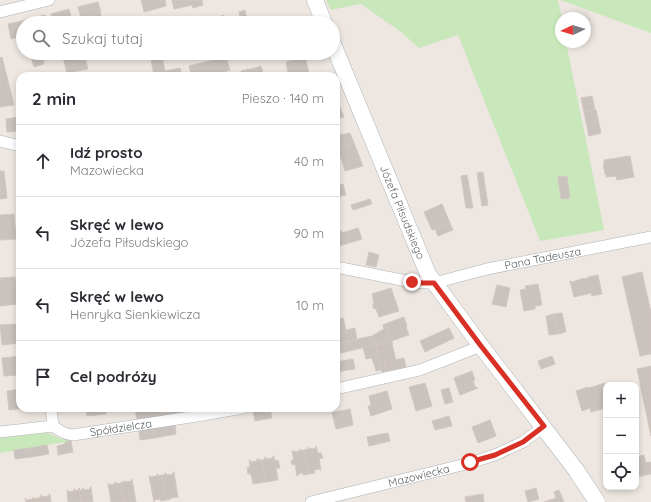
<!DOCTYPE html>
<html lang="pl">
<meta charset="utf-8">
<style>
:root{--surface:#fff;--page:#f2f2f3;--text:#2b2b33;--muted:#7c7c81;--line:#e1e1e2}
body{margin:0;font-family:Quicksand,sans-serif;background:var(--page);color:var(--text)}
.controls{position:absolute;right:12px;bottom:12px;display:grid;overflow:hidden;border-radius:8px;box-shadow:0 2px 6px #0003}
.controls button{width:36px;height:36px;display:grid;place-items:center;padding:0;border:0;border-bottom:1px solid var(--line);background:var(--surface);color:var(--text);font:20px sans-serif}
.compass{position:absolute;left:555px;top:12px;width:36px;height:36px;border-radius:50%;background:var(--surface);box-shadow:0 2px 6px #0003;rotate:266deg}
.stop{position:absolute;width:12px;height:12px;margin:-9px;border:3px solid #d93025;border-radius:50%;background:#fff}
.stop.end{background:#d93025;border-color:#fff;box-shadow:0 1px 4px #0008}
.list{margin:0;padding:0;list-style:none}
h2{display:flex;justify-content:space-between;align-items:center;height:52px;margin:0;padding:0 16px;font-size:17px}
h2 small{font-size:13px;font-weight:400;color:var(--muted)}
.list li{display:grid;grid-template-columns:26px 1fr auto;gap:12px;align-items:center;box-sizing:border-box;height:72px;padding:0 16px;border-top:1px solid var(--line)}
.list b{display:block;font-size:15px;white-space:nowrap}
.list p{margin:0;font-size:13px;white-space:nowrap;color:var(--muted)}
.list em{font-size:13px;font-style:normal;color:var(--muted)}
.icon{flex:none;width:22px;height:22px;fill:none;stroke:currentColor;stroke-width:2;stroke-linecap:round;stroke-linejoin:round}
.map{position:relative;flex:none;width:651px;height:502px;overflow:hidden}
.search{position:absolute;background:var(--surface);box-shadow:0 2px 6px #0003;left:16px;top:16px;width:324px;height:44px;display:flex;align-items:center;gap:10px;box-sizing:border-box;padding:0 14px;border-radius:22px;color:var(--muted);font-size:15px}
.panel{position:absolute;background:var(--surface);box-shadow:0 2px 6px #0003;left:16px;top:72px;width:324px;height:340px;border-radius:12px}
.map>svg:first-child{display:block}
.green{fill:#c8e8bb}
.building{fill:#c9c2be;stroke:#d3c7bf}
.lines{fill:none;stroke-linecap:round;stroke-linejoin:round}
.street-casing{stroke:#adb3b5;stroke-width:12}
.secondary-casing{stroke:#aeb5b8;stroke-width:17}
.street{stroke:#fff;stroke-width:11}
.secondary{stroke:#fff;stroke-width:16}
.route{stroke:#d93025;stroke-width:5}
.labels{text-anchor:middle;stroke-width:4;stroke-linejoin:round;paint-order:stroke}
.street-label{font-size:11px;fill:#5a6163;stroke:#fff}
</style>
<div class="map">
<svg width="651" height="502" viewBox="0 0 651 502">
<rect width="100%" height="100%" fill="#eee7e1"/>
<path class="green" d="M326,0H558L562,18L561,42H566L604,230L540,241L458,35L419,48L401,32L361,4L331,10Z
M560,0H651V33Z
M46,433L50,434L59,438L71,441L0,453V438Z"/>
<path class="building" d="M141,0H165L166,6L144,12Z
M172,0H202L203,5L193,8L192,5L174,9Z
M98,2L101,12H100L101,16L96,17L95,14L81,18L78,7Z
M69,9L73,23H53L51,14Z
M245,10L247,20L241,22L239,12Z
M95,14L98,23H82L81,18Z
M45,15L46,23H23V24L22,21Z
M224,15L226,23H218L216,18Z
M216,18L218,23H206V21Z
M22,21L23,36L11,39L8,24Z
M30,53H42L44,64L34,67Z
M65,53H76V54L84,53L88,69L67,73L62,54Z
M2,57L14,105L0,107V58Z
M162,57L165,71L180,68L182,76H154L151,59Z
M226,57L230,70L224,72L225,76H192L189,66Z
M305,57L309,73L298,76H284L283,74L288,73L286,62Z
M261,66L264,76H257L255,68Z
M255,68L257,76H242L241,71Z
M592,96L595,110L584,112L581,98Z
M336,100H337L344,117L336,118Z
M596,110L601,133L589,136L584,112Z
M19,117V120H20V131L7,132L6,119Z
M350,133L354,143L338,148H337L336,145V136Z
M354,143L363,166L345,171L338,148Z
M630,156L634,177L617,180L616,176L606,177V174H605L603,164H604V160Z
M0,171H4L7,198L0,199Z
M483,172L488,205L482,206L477,173Z
M467,175L473,208H466L461,176Z
M567,176L570,198L561,199L558,177Z
M343,184L346,195L336,197V186Z
M370,199L372,204L353,210L351,205Z
M442,204L450,223L432,230L424,212Z
M14,214L16,239L0,240V215Z
M450,223L453,230L438,236L435,229Z
M358,228L362,239L336,247V235H338L337,232L342,231V233Z
M369,252L379,255L376,267L366,265Z
M642,272L651,313V354L640,356L622,277Z
M598,275L602,294L592,296L591,293L574,297L570,281H571L572,282L584,278L585,279L588,278V277Z
M15,277L18,304L0,306V278Z
M538,284L542,305L535,306V309L524,311L520,290L526,289L525,286Z
M497,285L510,288L506,307L492,304Z
M391,288L399,311L379,317L376,309L373,308V304L374,303L372,294Z
M562,313L566,332L558,334L554,314Z
M554,314L558,334L549,335L546,316Z
M404,317L407,326L406,327L409,335L391,341L385,324Z
M343,318L345,326L336,328V320Z
M20,324V343L2,345L0,325Z
M385,324L391,341L374,345L372,336L384,329L383,325Z
M345,326L346,332L337,334L336,328Z
M355,328L357,340L338,344L336,334L346,332V330Z
M449,328L454,338L425,352L420,341Z
M372,336L374,345L341,353L339,343Z
M391,341H392L393,348L377,352L376,345Z
M374,345H376L381,370L376,371L372,358L366,359L363,348Z
M393,348L396,360L384,362L386,371L382,372L377,352Z
M20,356V375L4,376L2,358Z
M552,356L555,364L541,369L538,361Z
M404,358L406,367L386,371L384,362Z
M353,359L355,369L336,372V362Z
M651,366V436L637,369Z
M472,371L475,380L473,381L476,388L477,387L478,388L460,395L454,378Z
M425,383L432,406L416,411L409,387Z
M605,383L606,386V408L591,412L590,408L582,411L576,391L588,387L589,388Z
M449,388L453,402L445,404L441,390Z
M20,389V408H26L9,410L7,391Z
M387,391L392,409L371,416L368,406L371,405L369,396Z
M86,408H105L106,414L87,416Z
M147,408L148,418L137,419L135,410Z
M147,408H161L162,416L148,418Z
M161,408H190L191,411L162,416Z
M262,408H270L272,418L255,421L253,410Z
M350,409L353,425L336,429L332,413Z
M449,416L452,426L435,430L432,421Z
M490,420L496,436L478,443L472,427Z
M175,425L176,434L155,438L154,428Z
M154,428L155,438L140,440L139,431Z
M388,433L390,441L369,446L367,437Z
M71,441L73,452L58,455L57,446L65,444V442Z
M47,445L49,454L31,457L30,448Z
M316,446L318,453H321L323,458L319,459L321,471L320,469L314,470L315,473L309,474L304,450L308,449V447L309,449L316,448Z
M30,448L31,457L15,459L14,450Z
M300,449H301V451L304,450L309,474L303,475V473L298,474V476H297L295,464L292,465L291,460H294L292,451L293,450V452L300,451Z
M644,455L646,463L651,462V474L636,477V457Z
M273,456H274L275,461L278,460L280,468H276L278,480L266,482L262,460L265,459V457H266V459L273,458Z
M258,458V460H262L266,482L253,484L251,474H248L247,468L250,467L249,460H250V462L257,461V459Z
M173,472H174L178,498L177,497L171,498V499L166,500L162,475H165V473H166V475L173,474Z
M157,474H158V476L162,475L166,500L160,501V499L154,500L155,502H154L149,476L150,477L157,476Z
M131,479H132L136,502H124L120,483L124,482V481H125V482L132,481Z
M115,482H116V484L120,483L124,502H111L108,483L109,485L115,484Z
M90,487H91L93,502H81L79,488L80,490H83L82,488H83L84,490L90,489Z
M79,488L81,502H68L67,490H68V492L74,491V489H75V491L79,490Z
M536,488L539,499L528,502L525,491Z
M559,490L564,502H544L556,498L554,492Z
M49,494H50L51,502H39L38,498L41,497V495H42V497L49,496Z
M483,494L484,502H466L465,497Z
M33,497L34,499L38,498L39,502H26L25,498L26,500L33,499Z"/>
<g class="lines">
<defs>
<g id="street">
<path d="M0,12L49,0"/>
<path d="M0,141L20,146"/>
<path id="s1" d="M336,267L412,282L423,283H434L487,269L651,237"/>
<path d="M336,389L420,370L481,346"/>
<path d="M51,408L53,426"/>
<path id="s2" d="M0,432L53,426C60,431 64,434 73,435L197,416L243,408"/>
<path id="s3" d="M311,502L470,463L495,455L523,442L543,427"/>
</g>
<g id="secondary">
<path d="M315,0L324,23"/>
<path id="s4" d="M333,44L428,274L481,346L576,470L597,502"/>
</g>
</defs>
<use href="#street" class="street-casing"/>
<use href="#secondary" class="secondary-casing"/>
<use href="#street" class="street"/>
<use href="#secondary" class="secondary"/>
</g>
<g class="lines">
<path class="route" d="M412,282L423,283H434L481,346L544,426L523,442L495,455L470,462"/>
</g>
<g class="labels">
<g class="street-label">
<text dy="4" stroke="none"><textPath href="#s4" startOffset="182">Józefa Piłsudskiego</textPath></text>
<text dy="4" stroke="none"><textPath href="#s1" startOffset="211">Pana Tadeusza</textPath></text>
<text dy="4" stroke="none"><textPath href="#s2" startOffset="124">Spółdzielcza</textPath></text>
<text dy="4" stroke="none"><textPath href="#s3" startOffset="111">Mazowiecka</textPath></text>
</g>
</g>
</svg>
<div class="controls">
<button>+</button>
<button>−</button>
<button><svg class="icon" aria-label="locate" viewBox="0 0 24 24"><circle cx="12" cy="12" r="6"/><path d="M12 2v4M12 18v4M2 12h4M18 12h4"/></svg></button>
</div>
<svg class="compass" viewBox="-18 -18 36 36"><path d="M0-13l5 13h-10z" fill="#e53935"/><path d="M0 13l5-13h-10z" fill="#7c7c81"/></svg>
<div class="stop" style="left:470px;top:462px"></div>
<div class="stop end" style="left:412px;top:282px"></div>
<div class="search"><svg class="icon" aria-label="search" viewBox="0 0 24 24"><circle cx="10" cy="10" r="6"/><path d="M15 15l6 6"/></svg>Szukaj tutaj</div>
<section class="panel">
<h2>2 min<small>Pieszo · 140 m</small></h2>
<ul class="list">
<li><svg class="icon" aria-label="ahead" viewBox="0 0 24 24"><path d="M12 20V5M6 11l6-6 6 6"/></svg><div><b>Idź prosto</b><p>Mazowiecka</p></div><em>40 m</em></li>
<li><svg class="icon" aria-label="left" viewBox="0 0 24 24"><path d="M17 20v-9H6M10 6l-5 5 5 5"/></svg><div><b>Skręć w lewo</b><p>Józefa Piłsudskiego</p></div><em>90 m</em></li>
<li><svg class="icon" aria-label="left" viewBox="0 0 24 24"><path d="M17 20v-9H6M10 6l-5 5 5 5"/></svg><div><b>Skręć w lewo</b><p>Henryka Sienkiewicza</p></div><em>10 m</em></li>
<li><svg class="icon" aria-label="arrive" viewBox="0 0 24 24"><path d="M6 21V4h12l-3 4 3 4H6"/></svg><div><b>Cel podróży</b></div></li>
</ul>
</section>
</div>
